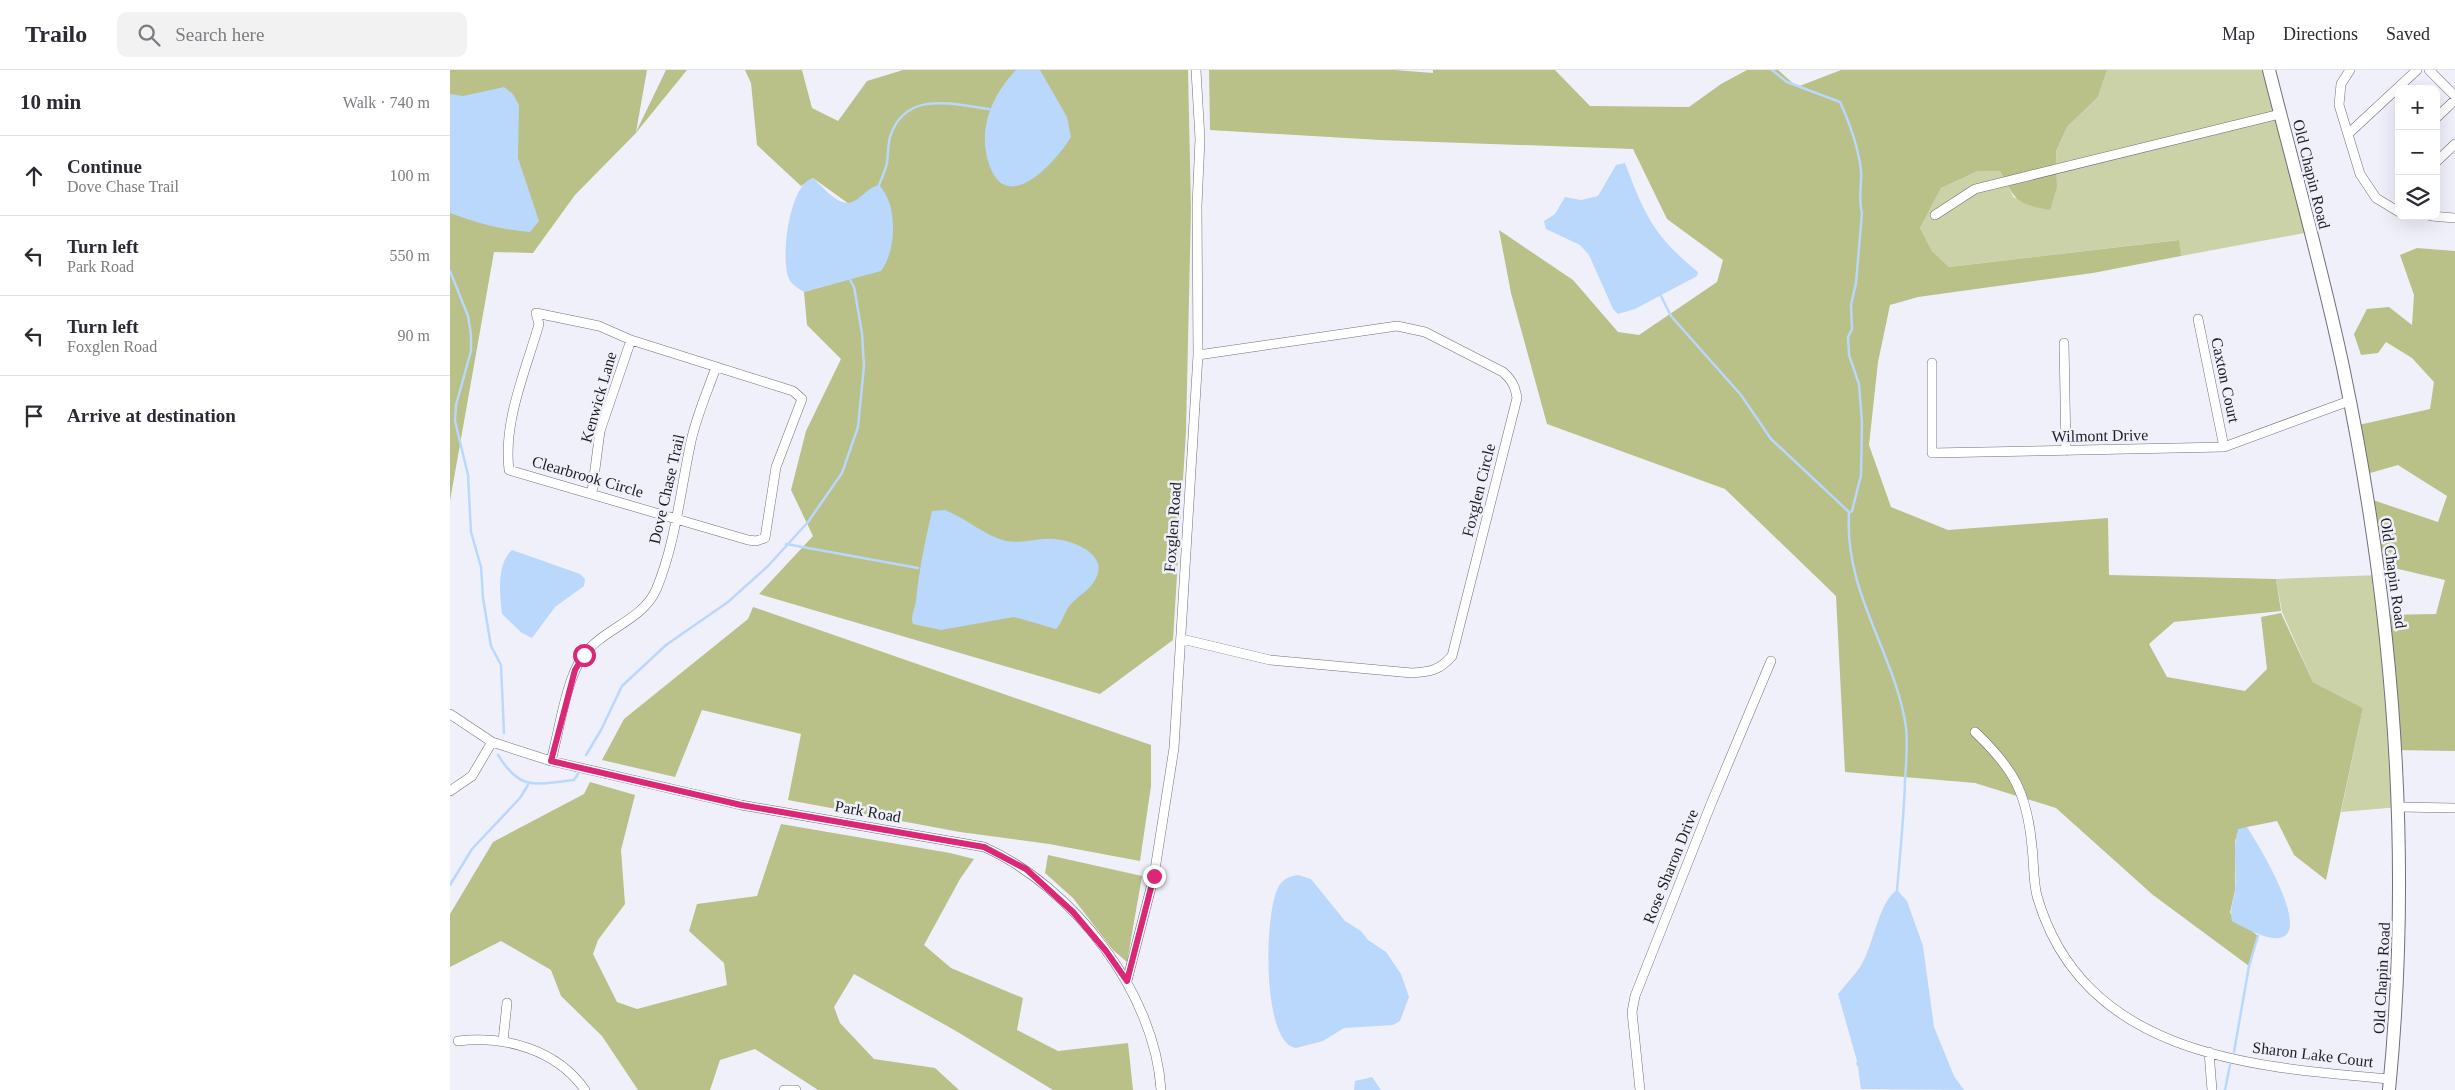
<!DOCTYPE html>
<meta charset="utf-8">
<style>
:root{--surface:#fff;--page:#f2f2f3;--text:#2b2b33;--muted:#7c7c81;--line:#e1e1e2}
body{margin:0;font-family:Georgia,serif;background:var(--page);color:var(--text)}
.controls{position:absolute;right:15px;top:15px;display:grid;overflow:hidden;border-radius:10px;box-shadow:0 5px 20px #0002}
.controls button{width:45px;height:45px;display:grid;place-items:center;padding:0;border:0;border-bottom:1px solid var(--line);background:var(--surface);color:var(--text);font:25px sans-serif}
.stop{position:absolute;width:15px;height:15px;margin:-11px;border:4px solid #db2777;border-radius:50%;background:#fff}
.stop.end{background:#db2777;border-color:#fff;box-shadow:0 1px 5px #0008}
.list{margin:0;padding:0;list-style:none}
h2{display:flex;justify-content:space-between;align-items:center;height:65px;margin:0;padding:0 20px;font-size:21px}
h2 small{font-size:16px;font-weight:400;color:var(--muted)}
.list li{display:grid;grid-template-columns:32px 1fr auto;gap:15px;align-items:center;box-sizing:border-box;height:80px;padding:0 20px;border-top:1px solid var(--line)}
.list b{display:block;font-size:19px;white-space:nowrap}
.list p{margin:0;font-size:16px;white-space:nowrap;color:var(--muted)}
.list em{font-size:16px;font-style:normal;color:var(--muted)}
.icon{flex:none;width:28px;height:28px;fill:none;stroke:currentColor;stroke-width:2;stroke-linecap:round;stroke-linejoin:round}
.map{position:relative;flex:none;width:2005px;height:1020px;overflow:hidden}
header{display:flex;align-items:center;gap:30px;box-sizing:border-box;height:70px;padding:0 25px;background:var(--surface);border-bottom:1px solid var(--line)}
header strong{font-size:24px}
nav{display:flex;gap:28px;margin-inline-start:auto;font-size:18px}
.search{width:350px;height:45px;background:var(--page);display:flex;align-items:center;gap:12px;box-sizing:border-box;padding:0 18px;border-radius:10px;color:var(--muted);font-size:19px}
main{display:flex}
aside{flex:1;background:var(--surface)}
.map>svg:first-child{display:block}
.green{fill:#ccd2a7}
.forest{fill:#b9c088}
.water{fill:#bad7fc}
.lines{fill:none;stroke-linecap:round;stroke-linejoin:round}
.stream{stroke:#bad7fc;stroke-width:2.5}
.street-casing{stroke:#707079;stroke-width:10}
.secondary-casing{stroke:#707079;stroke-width:14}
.street{stroke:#fff;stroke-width:9}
.secondary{stroke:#fff;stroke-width:12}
.route{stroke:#db2777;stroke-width:6}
.labels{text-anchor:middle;stroke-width:5;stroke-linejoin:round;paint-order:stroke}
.street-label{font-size:16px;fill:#1e1f22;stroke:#f0f0fb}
</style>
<header>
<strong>Trailo</strong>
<div class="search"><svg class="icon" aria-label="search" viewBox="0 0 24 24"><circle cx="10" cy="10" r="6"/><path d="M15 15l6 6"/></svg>Search here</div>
<nav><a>Map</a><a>Directions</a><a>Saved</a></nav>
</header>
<main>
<aside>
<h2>10 min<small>Walk · 740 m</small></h2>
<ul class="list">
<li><svg class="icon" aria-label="ahead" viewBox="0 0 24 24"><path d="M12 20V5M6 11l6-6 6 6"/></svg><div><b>Continue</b><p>Dove Chase Trail</p></div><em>100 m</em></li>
<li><svg class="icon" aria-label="left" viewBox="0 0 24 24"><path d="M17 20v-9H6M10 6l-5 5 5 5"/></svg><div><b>Turn left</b><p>Park Road</p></div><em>550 m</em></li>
<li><svg class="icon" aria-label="left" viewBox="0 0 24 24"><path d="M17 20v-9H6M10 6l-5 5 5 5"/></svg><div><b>Turn left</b><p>Foxglen Road</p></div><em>90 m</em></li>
<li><svg class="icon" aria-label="arrive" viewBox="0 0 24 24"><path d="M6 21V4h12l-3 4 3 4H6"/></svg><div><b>Arrive at destination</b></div></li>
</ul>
</aside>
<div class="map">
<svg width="2005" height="1020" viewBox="0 0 2005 1020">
<rect width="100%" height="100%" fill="#f0f0fb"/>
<path class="green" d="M1657,0H1819L1860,162L1731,186L1728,170L1499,197L1482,181L1470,158L1491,118L1528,101H1550L1564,128L1607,117L1606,81L1617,57L1648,27Z
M1928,505L1949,737L1891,742L1913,638L1863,612L1832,542L1826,509Z"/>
<path class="forest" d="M0,0H197L186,62L216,0H237L185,64L125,125L83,183L44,182L0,431Z
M295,0H352L362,38L388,51L417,11L453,0H738L741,139L736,361L723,570L650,624L309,524L363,466L341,420L356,361L391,289L357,255L354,222L431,200L405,131L399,134L363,108L351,116L307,75L301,13Z
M759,0H945L983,3V0H1105L1140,36L1239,37L1271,14L1297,0H1328L1347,17L1391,0H1657L1648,27L1617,57L1606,81L1607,117L1600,140C1566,133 1566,132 1550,101H1528L1491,118L1470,158L1482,181L1499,197L1729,170L1731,186L1643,203L1468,227L1440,235L1428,292L1419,375L1441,437L1498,460L1658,448L1659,505L1826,509L1831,541L1724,552L1699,574L1717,607L1795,621L1817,599L1811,547L1831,543L1863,612L1913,638L1876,810L1844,785L1827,751L1797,757L1785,770V820L1780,843L1808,866L1799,896L1703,825L1606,738L1525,713L1395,702L1386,526L1275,419L1097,354L1061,223L1049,160L1123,210L1168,262L1189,265L1267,212L1273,190L1217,149L1183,79L930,70L760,60Z
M1967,178L2005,181V681L1945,680L1934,545L1986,544L1995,510L1927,494L1917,428L1988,452L1997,426L1948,395L1913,405L1904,356L1980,339L1984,312L1962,288L1936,272L1928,283L1911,285L1904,264L1917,239L1939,237L1962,255L1964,225L1950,185Z
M303,537L701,675V716L690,791L599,774L510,762L338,730L351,664L252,640L225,707L152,690L174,649L298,549Z
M140,712L185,725L171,780L175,834L148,870L143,884L167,932L187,939L277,915L274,893L239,861L247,834L307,826L331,754L500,783L524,789L510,809L474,875L501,898L573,928L567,960L608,981L678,973L683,1020H603L506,961L404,904L384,937L390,953L424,989L485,998L509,1020H368L305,979L270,990L260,1020H188L152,966L111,926L101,900L51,871L0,897V844L43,772L134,724Z
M598,785L692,806L677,892L663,880L623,828L595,803Z"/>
<path class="water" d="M566,0H590L617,47L621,67C611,84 574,129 551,113C545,109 541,100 539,94C527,60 542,25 566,0Z
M54,17L63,24L69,35L68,88L89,151L80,162C52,160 27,153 0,143V24L13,26Z
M1175,93C1195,146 1204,166 1248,202L1247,206L1185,239L1168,244L1163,239L1139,185L1130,175L1096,159L1094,151L1105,144L1115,127L1131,130L1148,126L1166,95Z
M363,108C373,117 391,141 406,130C415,124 418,118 429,115C448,134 447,180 431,201L354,222C348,218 342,215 339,209C330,189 339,114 363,108Z
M495,440C516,448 535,466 556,471C575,474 588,467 605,469C625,471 660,485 645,510C639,521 629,525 621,534C614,541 613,552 606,559L564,547L491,560L463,554C460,547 465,538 466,531C469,500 475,471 482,441Z
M62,480L130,504L135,509L134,516L105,537L82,568L72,563L52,544C50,525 46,494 62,480Z
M1797,757C1821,794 1888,912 1782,851C1779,840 1784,831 1785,820C1787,799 1782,779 1788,759Z
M848,805L861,809L895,851L911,861L918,870L936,882L951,904L959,927L950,951L943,955L894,958L873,971L846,978C811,973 814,840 829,816C833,809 840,806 848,805Z
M1447,820L1457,831L1473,876L1484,957L1504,1006L1514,1020L1411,1019L1408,997L1406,994L1407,991L1388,924C1395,915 1404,906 1410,897C1424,876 1428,832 1447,820Z
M922,1007L931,1020H904L905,1011Z"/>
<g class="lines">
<path class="stream" d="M1322,0L1337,12L1390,32C1400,54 1408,76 1411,100C1412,114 1408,130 1412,143L1406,213L1401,235L1402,259L1398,267L1399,285L1409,314L1412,353L1411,405L1402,441L1399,443C1394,523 1445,583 1456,657C1458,675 1456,693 1455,711C1454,747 1450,784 1447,820
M429,115C432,108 435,101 437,93C438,85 438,75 440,67C455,20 502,34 539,39
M0,201L18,246L21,265V281L6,335L5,351L18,405L21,462L31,497L33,528L41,576L51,595L54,663
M1211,226L1221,246L1291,325L1321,369L1399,442
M336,474L468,498
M48,685C71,722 85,714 124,710L128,704
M136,685L151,660L172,616L216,575L278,532L318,496L358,452L392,403L408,357L414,296L412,263L404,217L400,210
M0,815L22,779L70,728L78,715
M1784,982L1799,896L1808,866
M1775,1020L1780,995"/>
<defs>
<path id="street" d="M1900,0L1891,14L1889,35L1910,104L1926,128L1949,142
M1979,0L2005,26
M1986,48L2005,30
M1898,64L1967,0
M1986,92L2005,74
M1485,145L1525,119L1830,44
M1981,146L2005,148
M86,243L149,256L181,270L343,321L352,329L326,397L315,468L306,471L298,470L59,400C53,351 76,300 89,254Z
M1748,249L1774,377
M1614,273L1616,381
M1482,293V383L1774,377L1899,331
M142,422L150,361L181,270
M732,569L820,590L962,603C980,602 990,600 1002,586L1067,328C1065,316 1062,310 1053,302L975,262L947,256L748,285
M0,644L42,672L101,691L291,735L534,777C622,816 705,922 711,1020
M1525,662C1564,699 1577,723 1582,777C1584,793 1583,810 1587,826C1633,986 1802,997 1940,1009
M101,691C109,662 116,609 133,586C152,559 192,551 206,520C225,475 230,424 240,376C245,349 257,323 266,297
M0,721L22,706L42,672
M1949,737L2005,738
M677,911L704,806L724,678L748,285L747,136L750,69L746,0
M8,971C55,965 107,980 135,1020
M53,971L57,933
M1759,982L1762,1020
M334,1020H346
M1190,1020L1182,942L1185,926L1261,734L1321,591"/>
<path id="secondary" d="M1819,0C1844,99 1872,198 1893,297C1943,536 1963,777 1939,1020"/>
</defs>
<use href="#street" class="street-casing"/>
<use href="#secondary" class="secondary-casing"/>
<use href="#street" class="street"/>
<use href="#secondary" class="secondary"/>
</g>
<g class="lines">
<path class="route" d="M134,585L125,600L101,691L291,735L534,777L576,799L623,842L656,881L677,911L704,806"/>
</g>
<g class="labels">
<g class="street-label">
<text transform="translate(1862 104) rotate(76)" y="6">Old Chapin Road</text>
<text transform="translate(1776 310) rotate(78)" y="6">Caxton Court</text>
<text transform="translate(148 327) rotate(-74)" y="6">Kenwick Lane</text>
<text transform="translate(1650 365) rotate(-1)" y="6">Wilmont Drive</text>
<text transform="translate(138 406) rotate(16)" y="6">Clearbrook Circle</text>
<text transform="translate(216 419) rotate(-77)" y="6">Dove Chase Trail</text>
<text transform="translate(1028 420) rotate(-76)" y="6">Foxglen Circle</text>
<text transform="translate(722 457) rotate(-86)" y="6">Foxglen Road</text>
<text transform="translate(1944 503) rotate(82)" y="6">Old Chapin Road</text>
<text transform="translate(418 741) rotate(10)" y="6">Park Road</text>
<text transform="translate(1220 796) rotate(-68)" y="6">Rose Sharon Drive</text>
<text transform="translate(1931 908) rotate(-87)" y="6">Old Chapin Road</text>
<text transform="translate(1863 984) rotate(7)" y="6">Sharon Lake Court</text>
</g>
</g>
</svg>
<div class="controls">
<button>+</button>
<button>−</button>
<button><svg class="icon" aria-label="layers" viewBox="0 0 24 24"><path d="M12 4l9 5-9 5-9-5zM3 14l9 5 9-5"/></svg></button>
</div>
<div class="stop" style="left:134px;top:585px"></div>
<div class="stop end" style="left:704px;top:806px"></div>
</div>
</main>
